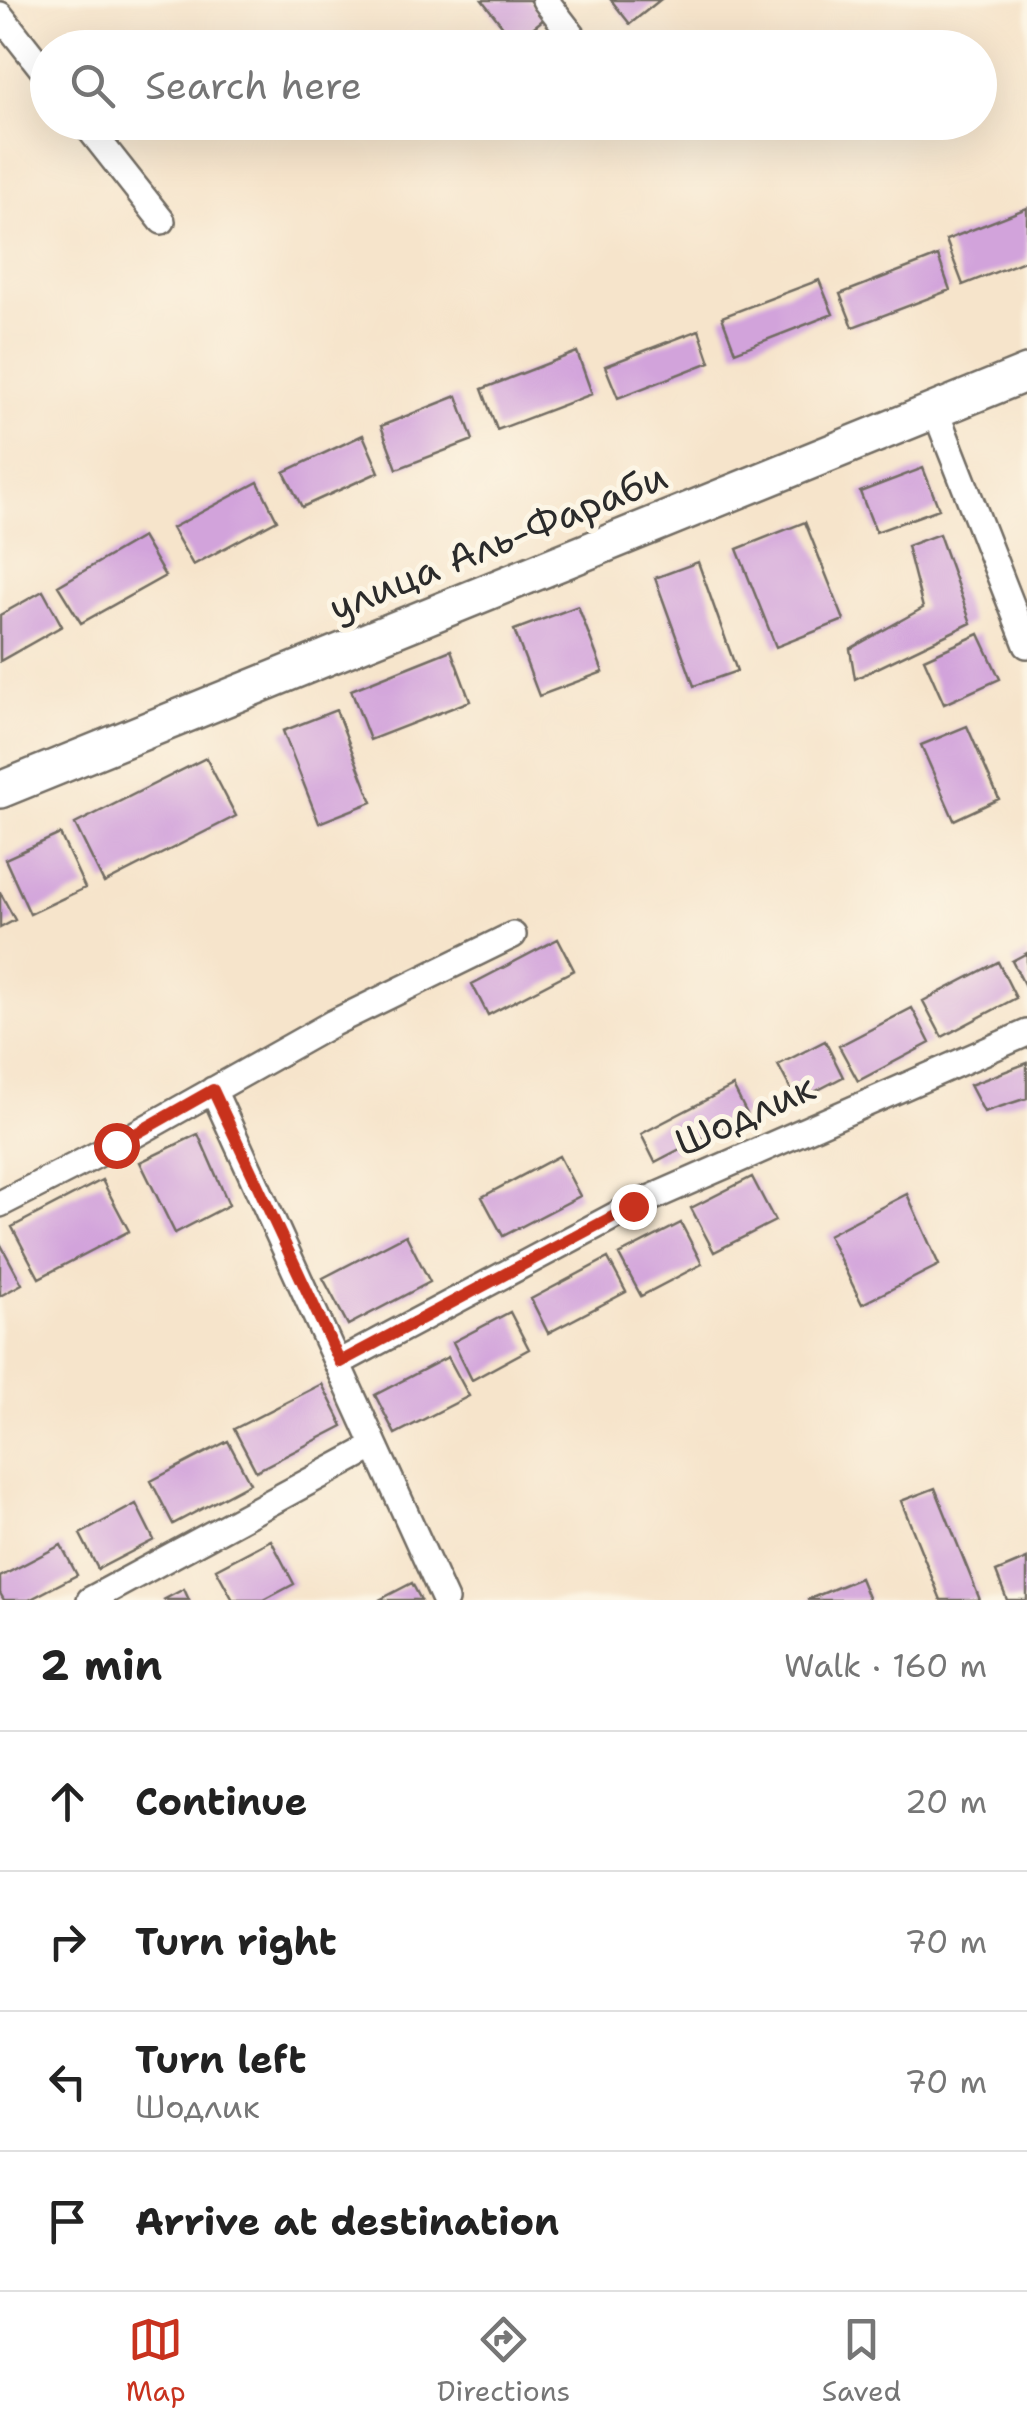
<!DOCTYPE html>
<meta charset="utf-8">
<style>
:root{--surface:#fff;--page:#f6f6f6;--text:#222;--muted:#767676;--line:#e0e0e0;--accent:#c8321e}
body{margin:0;font-family:"Shantell Sans",sans-serif;background:var(--page);color:var(--text)}
.stop{position:absolute;width:30px;height:30px;margin:-22px;border:8px solid #c8321e;border-radius:50%;background:#fff}
.stop.end{background:#c8321e;border-color:#fff;box-shadow:0 2px 10px #0008}
.list{margin:0;padding:0;list-style:none}
h2{display:flex;justify-content:space-between;align-items:center;height:130px;margin:0;padding:0 40px;font-size:42px}
h2 small{font-size:32px;font-weight:400;color:var(--muted)}
.list li{display:grid;grid-template-columns:65px 1fr auto;gap:30px;align-items:center;box-sizing:border-box;height:140px;padding:0 40px;border-top:2px solid var(--line)}
.list b{display:block;font-size:38px;white-space:nowrap}
.list p{margin:0;font-size:32px;white-space:nowrap;color:var(--muted)}
.list em{font-size:32px;font-style:normal;color:var(--muted)}
.icon{flex:none;width:55px;height:55px;fill:none;stroke:currentColor;stroke-width:2;stroke-linecap:round;stroke-linejoin:round}
.map{position:relative;flex:none;width:1027px;height:1600px;overflow:hidden}
.search{position:absolute;background:var(--surface);box-shadow:0 10px 40px #0002;left:30px;right:30px;top:30px;height:110px;display:flex;align-items:center;gap:25px;box-sizing:border-box;padding:0 35px;border-radius:55px;color:var(--muted);font-size:38px}
.sheet{height:690px;background:var(--surface)}
nav{display:flex;justify-content:space-around;align-items:center;box-sizing:border-box;height:140px;border-top:2px solid var(--line);background:var(--surface);font-size:28px;color:var(--muted)}
nav a{display:grid;justify-items:center;gap:5px}
nav .on{color:var(--accent)}
.map>svg:first-child{display:block}
.building{fill:#d2a3db}
.lines{fill:none;stroke-linecap:round;stroke-linejoin:round}
.street-casing{stroke:#726c63;stroke-width:30}
.secondary-casing{stroke:#726c63;stroke-width:40}
.street{stroke:#fff;stroke-width:25}
.secondary{stroke:#fff;stroke-width:35}
.route{stroke:#c8321e;stroke-width:12}
.labels{text-anchor:middle;stroke-width:10;stroke-linejoin:round;paint-order:stroke}
.street-label{font-size:38px;fill:#2b2b2b;stroke:#fcf5e5}
</style>
<div class="map">
<svg width="1027" height="1600" viewBox="0 0 1027 1600">
<rect width="100%" height="100%" fill="#fcf5e5"/>
<filter id="ink" filterUnits="userSpaceOnUse"><feTurbulence type="fractalNoise" baseFrequency=".01" numOctaves="2"/><feDisplacementMap in="SourceGraphic" scale="20" xChannelSelector="R" yChannelSelector="G"/><feConvolveMatrix kernelMatrix="1 2 1 2 8 2 1 2 1" color-interpolation-filters="sRGB"/></filter>
<filter id="wash" filterUnits="userSpaceOnUse"><feTurbulence type="fractalNoise" baseFrequency=".0048" numOctaves="4" result="noise"/><feDisplacementMap in="SourceGraphic" scale="40" xChannelSelector="R" yChannelSelector="G"/><feGaussianBlur stdDeviation="2.25" result="paint"/><feColorMatrix in="noise" values="0 0 0 0 0 0 0 0 0 0 0 0 0 0 0 0 0 1.4 0 .05"/><feComposite in="paint" operator="in"/></filter>
<g filter="url(#wash)">
<rect width="100%" height="100%" fill="#f6e4cb"/>
<g id="blocks">
<path class="building" d="M482,0H529L544,19L515,42Z
M611,0H660L630,24Z
M1027,208V260L963,285L946,240Z
M938,256L950,290L853,327L840,294Z
M819,280L833,314L735,352L722,317Z
M699,330L710,362L618,398L605,366Z
M577,352L592,394L497,430L482,389Z
M457,396L473,440L397,469L381,426Z
M363,435L379,472L302,507L284,472Z
M923,468L939,509L876,532L860,492Z
M258,482L277,520L193,565L172,528Z
M805,522L844,620L776,647L737,549Z
M939,534L971,623L855,679L850,649L923,608L907,546Z
M142,537L165,576L81,623L58,586Z
M698,562L737,671L694,686L655,578Z
M43,591L62,626L0,661V615Z
M578,606L603,672L539,696L514,630Z
M979,634L1000,679L944,704L924,659Z
M451,650L470,701L370,740L351,690Z
M336,710L372,802L319,823L283,731Z
M967,726L999,799L954,820L921,745Z
M206,758L236,816L104,883L75,824Z
M60,834L85,888L30,914L5,859Z
M0,892L15,920L0,928Z
M558,939L574,970L488,1015L472,984Z
M1027,953V990L1012,961Z
M998,962L1016,998L942,1037L923,1001Z
M912,1008L930,1043L858,1081L839,1046Z
M825,1041L843,1077L797,1101L778,1065Z
M1027,1063V1098L984,1112L970,1085Z
M733,1086L747,1114L655,1162L641,1134Z
M198,1134L229,1205L175,1233L140,1162Z
M559,1156L580,1196L503,1236L482,1197Z
M752,1177L775,1221L714,1252L691,1208Z
M102,1180L129,1231L39,1278L12,1227Z
M907,1194L939,1265L862,1304L828,1235Z
M681,1223L702,1264L641,1296L619,1255Z
M406,1235L430,1282L348,1325L323,1278Z
M0,1243L22,1284L0,1296Z
M608,1258L626,1292L548,1333L531,1299Z
M510,1312L529,1349L472,1380L453,1342Z
M448,1357L469,1396L395,1434L375,1395Z
M322,1384L343,1426L256,1471L234,1429Z
M228,1441L250,1483L173,1524L151,1481Z
M935,1488L980,1600H941L901,1501Z
M136,1504L154,1540L98,1569L80,1534Z
M271,1540L294,1584L264,1600H233L216,1569Z
M61,1545L77,1575L29,1600H4L0,1593V1577Z
M1027,1559V1600H1007L996,1572Z
M860,1578L869,1600H807Z
M412,1583L421,1600H379Z
M184,1589L189,1600H163Z"/>
</g>
</g>
<g filter="url(#ink)">
<use href="#blocks" fill-opacity="0" stroke="#726c63" stroke-width="2.5"/>
<g class="lines">
<defs>
<path id="street" d="M545,0L582,48
M0,15L48,76
M84,122L162,221
M935,410L1027,645
M213,1090L445,1600
M0,1204L116,1145L333,1023L513,935
M340,1362L633,1206L1027,1033
M90,1600L373,1447"/>
<path id="secondary" d="M0,790L1027,373"/>
</defs>
<use href="#street" class="street-casing"/>
<use href="#secondary" class="secondary-casing"/>
<use href="#street" class="street"/>
<use href="#secondary" class="secondary"/>
</g>
</g>
<g class="lines" filter="url(#ink)">
<path class="route" d="M116,1145L213,1090L340,1362L633,1206"/>
</g>
<g class="labels">
<g class="street-label">
<text transform="translate(498 542) rotate(-22)" y="13">улица Аль-Фараби</text>
<text transform="translate(745 1115) rotate(-24)" y="13">Шодлик</text>
</g>
</g>
</svg>
<div class="stop" style="left:116px;top:1145px"></div>
<div class="stop end" style="left:633px;top:1206px"></div>
<div class="search"><svg class="icon" aria-label="search" viewBox="0 0 24 24"><circle cx="10" cy="10" r="6"/><path d="M15 15l6 6"/></svg>Search here</div>
</div>
<section class="sheet">
<h2>2 min<small>Walk · 160 m</small></h2>
<ul class="list">
<li><svg class="icon" aria-label="ahead" viewBox="0 0 24 24"><path d="M12 20V5M6 11l6-6 6 6"/></svg><div><b>Continue</b></div><em>20 m</em></li>
<li><svg class="icon" aria-label="right" viewBox="0 0 24 24"><path d="M7 20v-9h11M14 6l5 5-5 5"/></svg><div><b>Turn right</b></div><em>70 m</em></li>
<li><svg class="icon" aria-label="left" viewBox="0 0 24 24"><path d="M17 20v-9H6M10 6l-5 5 5 5"/></svg><div><b>Turn left</b><p>Шодлик</p></div><em>70 m</em></li>
<li><svg class="icon" aria-label="arrive" viewBox="0 0 24 24"><path d="M6 21V4h12l-3 4 3 4H6"/></svg><div><b>Arrive at destination</b></div></li>
</ul>
</section>
<nav>
<a class="on"><svg class="icon" aria-label="map" viewBox="0 0 24 24"><path d="M3 6l6-2 6 2 6-2v14l-6 2-6-2-6 2zM9 4v14M15 6v14"/></svg>Map</a>
<a><svg class="icon" aria-label="directions" viewBox="0 0 24 24"><path d="M12 3l9 9-9 9-9-9zM9 14v-3h6M13 9l2 2-2 2"/></svg>Directions</a>
<a><svg class="icon" aria-label="saved" viewBox="0 0 24 24"><path d="M7 4h10v16l-5-4-5 4z"/></svg>Saved</a>
</nav>
